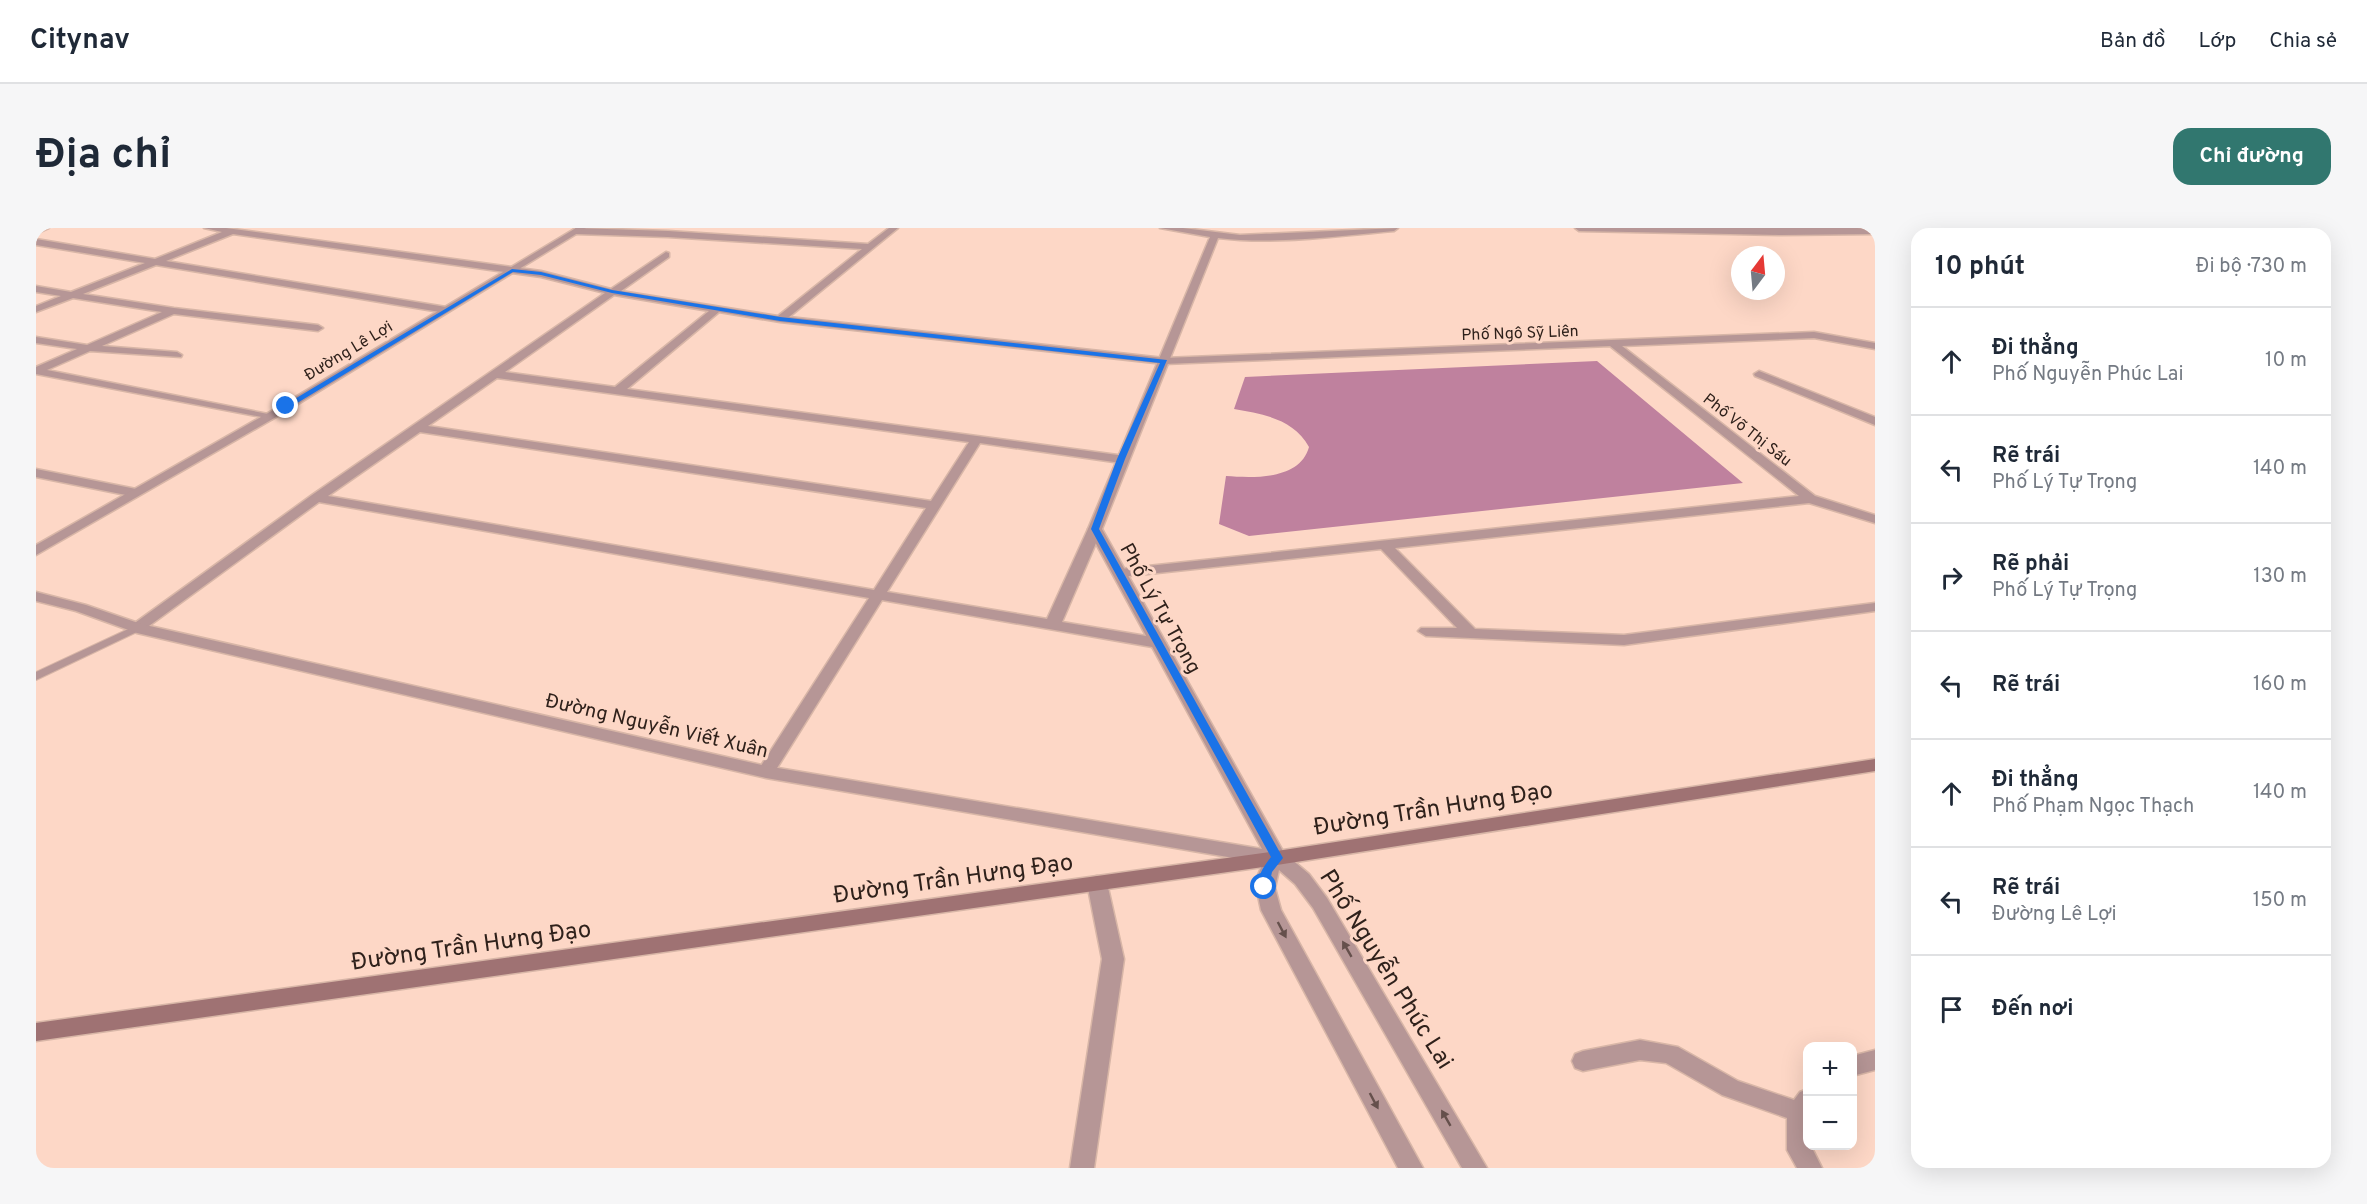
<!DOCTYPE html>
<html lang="vi">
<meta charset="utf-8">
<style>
:root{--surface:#fff;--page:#f6f6f7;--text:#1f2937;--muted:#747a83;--line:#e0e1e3;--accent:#31776f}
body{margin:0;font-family:Overpass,sans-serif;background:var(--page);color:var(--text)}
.controls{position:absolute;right:18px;bottom:18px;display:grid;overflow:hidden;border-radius:12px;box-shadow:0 6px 24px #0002}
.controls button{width:54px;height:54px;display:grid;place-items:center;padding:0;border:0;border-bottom:2px solid var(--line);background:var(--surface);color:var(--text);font:30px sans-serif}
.compass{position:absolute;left:1695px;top:18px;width:54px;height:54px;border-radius:50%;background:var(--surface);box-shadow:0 6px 24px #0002;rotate:16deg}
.stop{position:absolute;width:18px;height:18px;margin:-14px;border:4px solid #1a73e8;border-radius:50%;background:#fff}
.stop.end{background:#1a73e8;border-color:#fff;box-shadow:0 2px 6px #0008}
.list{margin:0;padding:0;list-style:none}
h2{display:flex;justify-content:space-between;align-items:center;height:78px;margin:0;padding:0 24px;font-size:26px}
h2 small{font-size:20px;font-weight:400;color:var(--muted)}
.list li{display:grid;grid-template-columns:39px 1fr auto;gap:18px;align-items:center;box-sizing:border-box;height:108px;padding:0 24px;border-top:2px solid var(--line)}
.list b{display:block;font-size:22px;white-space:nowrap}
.list p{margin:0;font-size:20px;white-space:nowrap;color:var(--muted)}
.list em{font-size:20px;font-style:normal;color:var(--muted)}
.icon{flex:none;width:33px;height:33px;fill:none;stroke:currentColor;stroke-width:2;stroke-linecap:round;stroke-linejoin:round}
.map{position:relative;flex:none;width:1839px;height:940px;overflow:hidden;border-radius:18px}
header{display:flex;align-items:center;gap:36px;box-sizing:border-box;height:84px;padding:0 30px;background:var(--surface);border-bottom:2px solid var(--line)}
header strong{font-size:28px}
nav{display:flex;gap:33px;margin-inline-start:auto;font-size:21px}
.intro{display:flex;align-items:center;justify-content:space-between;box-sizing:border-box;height:144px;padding:0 36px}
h1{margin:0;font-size:42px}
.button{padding:15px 27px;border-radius:18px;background:var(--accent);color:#fff;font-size:21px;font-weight:700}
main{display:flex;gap:36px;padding:0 36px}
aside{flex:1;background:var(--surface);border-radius:18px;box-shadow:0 6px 24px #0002}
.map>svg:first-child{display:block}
.water{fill:#bf819e}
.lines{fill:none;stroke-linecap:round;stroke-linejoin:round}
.service-casing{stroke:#d8b6a7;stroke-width:2}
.minor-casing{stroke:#d8b6a7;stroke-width:3}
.tertiary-casing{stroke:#d8b6a7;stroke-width:3}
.secondary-casing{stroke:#d8b6a7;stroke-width:3}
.service{fill:#b69696;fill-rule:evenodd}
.minor{fill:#b69696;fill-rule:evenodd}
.tertiary{fill:#b69696;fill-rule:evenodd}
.secondary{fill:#9f7273;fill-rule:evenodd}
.oneway{fill:#65504c}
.route{fill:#1a73e8}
.labels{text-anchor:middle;stroke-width:6;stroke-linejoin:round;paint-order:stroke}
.far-street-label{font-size:16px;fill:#2f211b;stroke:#fdd7c6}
.street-label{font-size:20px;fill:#2f211b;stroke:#fdd7c6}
.near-street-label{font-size:24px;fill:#2f211b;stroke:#fdd7c6}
</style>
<header>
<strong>Citynav</strong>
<nav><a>Bản đồ</a><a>Lớp</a><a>Chia sẻ</a></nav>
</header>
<div class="intro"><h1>Địa chỉ</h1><a class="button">Chỉ đường</a></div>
<main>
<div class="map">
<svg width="1839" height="940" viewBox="0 0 1839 940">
<rect width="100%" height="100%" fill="#fdd7c6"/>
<path class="water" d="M1561,133L1707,255L1213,308L1183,296L1190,248C1218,250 1264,252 1273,219C1258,191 1227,186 1198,181L1209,149Z"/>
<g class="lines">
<defs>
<path id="service" d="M101,397L105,398L107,400L105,402L0,452V444Z"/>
<path id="minor" d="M168,0H190L505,43L575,61L630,24L633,25V29L585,63L742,88L826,21L632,9L540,6L536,3L540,0L632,3L832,16L853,0H862L753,89L1128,130L1778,104L1839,115V121L1778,110L1586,118L1779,268L1839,287V295L1773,275L1359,320L1439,401L1588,407L1839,375V383L1588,417L1390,408L1382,403L1385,400H1421L1345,321L1084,349L1077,345L1084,341L1763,268L1574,118L1128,136L744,94L683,84L591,161L1089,228L1091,231L1089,234L1085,235L944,215L851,364L1011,391L1052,301L1059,297L1066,301L1026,394L1122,410L1130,415L1122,420L846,372L736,548H724L721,544L833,370L283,274L106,403H96L93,400L96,397L276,267L569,65L505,49L197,6L130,33L410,79L415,82L410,85L120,37L47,66L138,80L282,97L287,100L282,103L138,86L66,118L141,124L146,127L145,129L54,123L11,142L232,186L236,187V191L0,146V139L41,121L0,115V109L51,117L126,84L37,70L0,84V78L25,68L0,64V58L35,64L109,35L0,17V11L119,31L186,4ZM578,67L673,83L579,159L469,144ZM461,150L933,214L895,273L392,198ZM384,204L890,280L838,362L292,268Z
M1723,143L1839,189V197L1719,148L1718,146Z
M0,241L100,261L106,265L100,269L0,249Z
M1061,648L1068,650L1071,655L1088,731L1058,940H1034L1066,731L1051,655L1054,650Z
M1604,812L1642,819L1702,853L1758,872L1764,864L1772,861V918H1775L1786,940H1761L1751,922V890L1686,867L1630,835L1604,832L1547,843L1539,840L1536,833L1539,826L1547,823Z
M1839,822V842L1816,848V828Z"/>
<path id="tertiary" d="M540,0H550L254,181L0,327V317L246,177Z
M1124,0H1147L1204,7L1362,0L1358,3C1300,8 1240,17 1182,10L1066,301L1248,625L1273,646L1291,670L1451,940H1426L1277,680L1259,656L1243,642L1239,660L1245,682L1387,940H1362L1225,682L1219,654L1227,635L730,550L101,405L40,383L0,373V364L50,377L105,396L730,538L1226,621L1052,301L1174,9Z
M1539,0H1839V6L1744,7L1543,3Z"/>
<path id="secondary" d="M0,0H13L0,6Z
M1839,531V543L1241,637L0,813V795L1241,623Z"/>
</defs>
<use href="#service" class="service-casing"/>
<use href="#minor" class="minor-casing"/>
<use href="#tertiary" class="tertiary-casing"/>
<use href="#secondary" class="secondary-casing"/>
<use href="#service" class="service"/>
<use href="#minor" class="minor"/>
<use href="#tertiary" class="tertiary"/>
<use href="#secondary" class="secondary"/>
</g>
<defs><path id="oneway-solid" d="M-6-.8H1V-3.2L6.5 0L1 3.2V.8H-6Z" transform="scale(1.5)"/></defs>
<g class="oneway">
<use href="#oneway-solid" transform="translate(1246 702) rotate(62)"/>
<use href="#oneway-solid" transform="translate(1311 721) rotate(-120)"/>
<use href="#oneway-solid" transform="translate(1338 873) rotate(62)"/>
<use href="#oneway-solid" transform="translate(1410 890) rotate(-120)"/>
</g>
<path class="route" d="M476,41L505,44L576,62L744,89L1131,132L1089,231L1063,301L1247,630L1236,644L1232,662H1223C1220,650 1227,639 1235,629L1055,301L1081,231L1124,135L744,93L576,65L505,47L477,44L253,180L247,178Z"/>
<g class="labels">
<g class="far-street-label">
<text transform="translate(1484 104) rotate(-2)" y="6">Phố Ngô Sỹ Liên</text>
<text transform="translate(312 122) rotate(-31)" y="6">Đường Lê Lợi</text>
<text transform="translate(1712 201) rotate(38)" y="6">Phố Võ Thị Sáu</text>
</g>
<g class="street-label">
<text transform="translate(1125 380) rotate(61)" y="7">Phố Lý Tự Trọng</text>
<text transform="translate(621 497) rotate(13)" y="7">Đường Nguyễn Viết Xuân</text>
</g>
<g class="near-street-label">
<text transform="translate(1397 580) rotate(-9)" y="8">Đường Trần Hưng Đạo</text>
<text transform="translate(917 650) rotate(-8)" y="8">Đường Trần Hưng Đạo</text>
<text transform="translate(435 717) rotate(-8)" y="8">Đường Trần Hưng Đạo</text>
<text transform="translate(1351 741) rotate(58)" y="8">Phố Nguyễn Phúc Lai</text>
</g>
</g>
</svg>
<div class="controls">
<button>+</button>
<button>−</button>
</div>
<svg class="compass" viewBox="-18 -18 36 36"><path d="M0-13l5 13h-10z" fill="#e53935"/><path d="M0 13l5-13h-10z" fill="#747a83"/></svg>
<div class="stop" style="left:1228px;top:659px"></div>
<div class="stop end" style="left:250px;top:178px"></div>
</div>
<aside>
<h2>10 phút<small>Đi bộ · 730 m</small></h2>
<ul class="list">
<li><svg class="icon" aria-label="ahead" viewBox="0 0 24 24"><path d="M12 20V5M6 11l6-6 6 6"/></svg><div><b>Đi thẳng</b><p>Phố Nguyễn Phúc Lai</p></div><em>10 m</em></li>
<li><svg class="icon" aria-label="left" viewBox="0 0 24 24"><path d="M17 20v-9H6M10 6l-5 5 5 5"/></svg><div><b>Rẽ trái</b><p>Phố Lý Tự Trọng</p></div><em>140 m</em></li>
<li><svg class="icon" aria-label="right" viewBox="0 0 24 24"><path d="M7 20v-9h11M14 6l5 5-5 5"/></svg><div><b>Rẽ phải</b><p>Phố Lý Tự Trọng</p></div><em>130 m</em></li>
<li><svg class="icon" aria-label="left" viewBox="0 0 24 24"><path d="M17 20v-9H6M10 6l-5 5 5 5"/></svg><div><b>Rẽ trái</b></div><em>160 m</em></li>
<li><svg class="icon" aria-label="ahead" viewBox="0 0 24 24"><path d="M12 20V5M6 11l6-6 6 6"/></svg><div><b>Đi thẳng</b><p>Phố Phạm Ngọc Thạch</p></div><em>140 m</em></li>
<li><svg class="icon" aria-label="left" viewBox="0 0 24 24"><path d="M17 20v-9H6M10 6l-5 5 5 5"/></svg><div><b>Rẽ trái</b><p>Đường Lê Lợi</p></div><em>150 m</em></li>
<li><svg class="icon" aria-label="arrive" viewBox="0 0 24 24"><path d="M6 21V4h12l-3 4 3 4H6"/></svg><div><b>Đến nơi</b></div></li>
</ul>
</aside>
</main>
